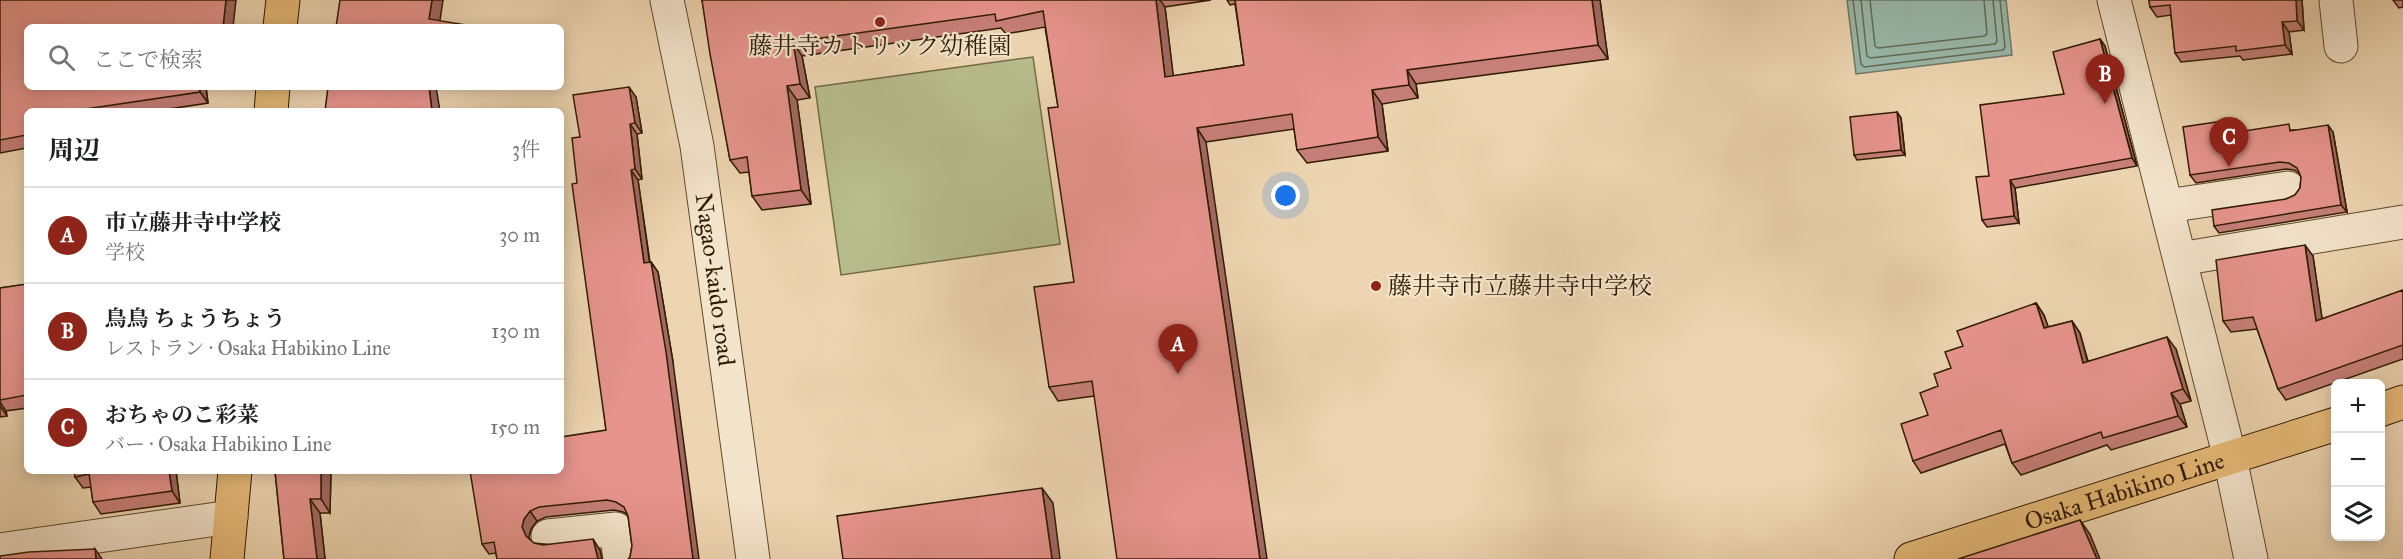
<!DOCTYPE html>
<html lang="ja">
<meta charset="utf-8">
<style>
:root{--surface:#fff;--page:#f6f6f6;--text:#202124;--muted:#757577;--line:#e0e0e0;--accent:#8f2418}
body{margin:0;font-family:"IM FELL Great Primer","Noto Serif JP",serif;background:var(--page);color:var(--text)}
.controls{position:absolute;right:18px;bottom:18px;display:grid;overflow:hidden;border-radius:9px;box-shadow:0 3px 15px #0003}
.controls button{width:54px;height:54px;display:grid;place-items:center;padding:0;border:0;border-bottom:2px solid var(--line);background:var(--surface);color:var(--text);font:30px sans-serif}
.you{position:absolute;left:1286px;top:196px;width:21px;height:21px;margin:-15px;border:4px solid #fff;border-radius:50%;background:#1a73e8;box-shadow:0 0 0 9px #1a73e833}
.badge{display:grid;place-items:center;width:39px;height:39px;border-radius:50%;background:var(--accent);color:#fff;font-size:20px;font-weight:700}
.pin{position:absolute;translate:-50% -50px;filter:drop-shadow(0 2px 3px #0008)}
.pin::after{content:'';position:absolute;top:32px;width:21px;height:18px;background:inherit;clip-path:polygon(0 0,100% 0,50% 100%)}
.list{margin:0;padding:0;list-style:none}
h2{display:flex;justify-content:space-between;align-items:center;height:78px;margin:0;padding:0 24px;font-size:26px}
h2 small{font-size:20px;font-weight:400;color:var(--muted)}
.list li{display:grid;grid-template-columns:39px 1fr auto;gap:18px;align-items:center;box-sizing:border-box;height:96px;padding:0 24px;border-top:2px solid var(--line)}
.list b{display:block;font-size:22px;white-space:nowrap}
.list p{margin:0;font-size:20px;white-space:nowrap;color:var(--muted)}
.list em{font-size:20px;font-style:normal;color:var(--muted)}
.icon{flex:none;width:33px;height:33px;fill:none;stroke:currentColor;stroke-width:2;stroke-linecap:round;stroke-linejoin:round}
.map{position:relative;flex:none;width:2403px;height:559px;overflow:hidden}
.search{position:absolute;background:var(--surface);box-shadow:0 3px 15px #0003;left:24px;top:24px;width:540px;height:66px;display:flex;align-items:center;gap:15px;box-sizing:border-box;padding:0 21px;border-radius:9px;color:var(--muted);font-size:22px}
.panel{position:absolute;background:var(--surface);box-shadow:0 3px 15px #0003;left:24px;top:108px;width:540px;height:366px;border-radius:9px}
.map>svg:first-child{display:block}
.green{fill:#b7bd8d;stroke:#736c46;stroke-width:1.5}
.water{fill:#99b9ac;stroke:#6f7a67;stroke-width:1.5}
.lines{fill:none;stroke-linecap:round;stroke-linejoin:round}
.shore{stroke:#646a56;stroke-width:1.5}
.minor-casing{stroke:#5e4a2c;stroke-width:35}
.major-casing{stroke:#2f1c00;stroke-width:35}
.minor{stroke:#f3e4cc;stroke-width:33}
.major{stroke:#e6ba78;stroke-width:33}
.wall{fill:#c77f79;stroke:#2f1c00;stroke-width:1.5}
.shaded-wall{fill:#a26863;stroke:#2f1c00;stroke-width:1.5}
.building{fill:#e7948d;stroke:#2f1c00;stroke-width:1.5}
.poi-dot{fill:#8f2418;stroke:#f3e4cc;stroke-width:2}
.labels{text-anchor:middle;stroke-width:4.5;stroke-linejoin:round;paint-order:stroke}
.poi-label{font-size:24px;fill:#2f1c00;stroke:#f3e4cc}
.street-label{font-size:24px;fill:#2f1c00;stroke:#f3e4cc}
</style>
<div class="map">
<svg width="2403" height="559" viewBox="0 0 2403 559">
<rect width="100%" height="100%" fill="#edd5b1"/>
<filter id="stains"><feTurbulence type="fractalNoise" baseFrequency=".00333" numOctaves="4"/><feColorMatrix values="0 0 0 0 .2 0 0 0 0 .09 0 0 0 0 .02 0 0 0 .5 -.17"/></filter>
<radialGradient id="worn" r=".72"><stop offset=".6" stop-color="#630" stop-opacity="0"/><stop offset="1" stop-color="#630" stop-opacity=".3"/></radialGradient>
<path class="green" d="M1033,57L1060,244L841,275L815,87Z"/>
<path class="water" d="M1847,0H2006L2012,55L1856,74Z"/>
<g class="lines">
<path class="shore" d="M1853,0L1861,64L1864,67L2003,50L2005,47L2000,0
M1861,0L1867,56L1870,58L1995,44L1997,41L1993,0
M1870,0L1875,46L1878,48L1985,36L1987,33L1984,0"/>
<defs>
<g id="minor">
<path id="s1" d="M667,0L697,146L753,559"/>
<path d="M2114,0L2230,458L2251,559"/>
<path d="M2336,0L2341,46"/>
<path d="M2167,206L2288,188"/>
<path d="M2180,259L2403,222"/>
<path d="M548,536L616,529L620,559"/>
<path d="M0,550L231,517"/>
</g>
<g id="major">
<path d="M280,27L283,0"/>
<path d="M271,111L273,87"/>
<path d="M2380,410L2403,402"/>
<path d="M227,559L235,471"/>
<path id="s2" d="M1911,559L2336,424"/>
</g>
</defs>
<use href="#minor" class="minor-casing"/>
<use href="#major" class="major-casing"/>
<use href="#minor" class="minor"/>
<use href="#major" class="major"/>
</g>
<path class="wall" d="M0,0L27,87H206L208,103L156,111H27V148L0,153Z
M702,0H1211L1165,7L1173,76L1244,65L1235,4L1230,5L1227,0H1600L1608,59L1416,84L1418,98L1382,104L1388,151L1307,163L1297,150L1294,129L1206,142L1094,396L1058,401L1049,387L1074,282L1058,107L1045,27L1006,34L1001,28L802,56L810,98L797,100L811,204L762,210L752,196L749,172L740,173L730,160Z
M2149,0H2302L2304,30L2289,32L2292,54L2243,60L2240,56L2181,62L2175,53L2171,15L2157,17L2150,7Z
M2393,0H2403V7L2399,8Z
M2100,39L2105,46L2137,166L2015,188L2019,223L1987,227L1982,220L1989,176L2064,94Z
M636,97L642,133L637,134L642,179L638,180L650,262H651L658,272L673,362L630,557L632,546L628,516L627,514L623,512L614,510L546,517L537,521L531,529L529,537L530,540L534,543L600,550L602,559H497L496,553L489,554L482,544L606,430L577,183L580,137Z
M1897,112L1901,118L1905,155L1857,160L1854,155Z
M2236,119L2241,127L2242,132L2293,130L2333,132L2347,212L2219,233L2214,226L2286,199L2295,195L2300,188L2301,177L2300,174L2294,170L2286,169L2196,183L2190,175Z
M2313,256L2322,319L2403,290V359L2286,400L2278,389L2257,329L2231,332L2223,321Z
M27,284V408L6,411L7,416L0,417V288Z
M2036,303L2044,315L2048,327L2072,321L2080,333L2088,361L2176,349L2191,401L2180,404L2187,427L2111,450L2107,445L2021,475L2012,463L2005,444L1921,473L1913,461L1928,415L1938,386L1951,368L1963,346Z
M74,471H176L180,503L101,514L93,502L91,487L83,488L75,477Z
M275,471H331L330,513H320L325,559H284Z"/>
<path class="shaded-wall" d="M226,0H236L233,27H223Z
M432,0H443L439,27L429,19Z
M1156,0H1160L1165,7L1175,90L1165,77Z
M1592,0H1600L1608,59L1598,45Z
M2296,0H2302L2304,30L2297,21Z
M2282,22L2289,32L2292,54L2285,45Z
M2100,39L2105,46L2137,166L2132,158Z
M793,42L802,56L810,98L800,84Z
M1407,70L1416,84L1418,98L1409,85Z
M787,86L797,100L811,204L801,190Z
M199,87H206L208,103L200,92Z
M429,87H436L440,111H432Z
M629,87L636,97L642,133L635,123Z
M1372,90L1382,104L1388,151L1378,137Z
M1897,112L1901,118L1905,155L1901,150Z
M2236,119L2241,127L2243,140L2238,132Z
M630,124L637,134L642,179L635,169Z
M2328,125L2333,132L2347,212L2341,205Z
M1197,128L1206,142L1267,559H1260Z
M631,170L638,180L651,273L644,263Z
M2010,180L2015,188L2019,223L2014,216Z
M2305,245L2313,256L2324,332L2316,321Z
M651,262L658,272L673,362L699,559H693Z
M2036,303L2044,315L2053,340L2044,328Z
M2072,321L2080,333L2091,375L2083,363Z
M2167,337L2176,349L2191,401L2183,389Z
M2171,393L2180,404L2187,427L2178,416Z
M0,402L6,411L7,416L0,406Z
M169,471H176L180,503L172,491Z
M321,471H331L330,513L321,499Z
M1042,488L1053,503L1060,559H1052Z
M310,499L320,513L325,559H317Z
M530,511L537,521L531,529L529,537L533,546L526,536L522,527L524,519Z
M2080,520L2090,534L2100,559H2097Z
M593,539L600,550L602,559H598Z
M95,549L102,559H96Z"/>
<path class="building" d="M0,0H226L223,27H27V87H199L200,92L72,111H27V135L0,140Z
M340,0H432L429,19L478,27H336Z
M702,0H1156L1165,77L1244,65L1235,0H1592L1598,45L1407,70L1409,85L1372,90L1378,137L1297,150L1292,114L1197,128L1260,559H1117L1092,381L1049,387L1034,287L1074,282L1048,108L1058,107L1043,11L996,21L995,14L793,42L800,84L787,86L801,190L752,196L747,157L730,160L710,54Z
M2149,0H2296L2297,21L2282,22L2285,45L2236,51V46L2175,53L2170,5L2150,7Z
M2100,39L2132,158L2010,180L2014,216L1982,220L1976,177L1989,176L1980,105L2064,94L2053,52Z
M328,87H429L432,111H325Z
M629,87L635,123L630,124L635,169L631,170L644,263L651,262L666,352L693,559H628L630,557L632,546L628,516L624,507L616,502L607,500L539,507L530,511L524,519L522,527L526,536L534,543L543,545L593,539L598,559H497L494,542L482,544L470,471H561V437L606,430L572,184L577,183L572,138L580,137L573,95Z
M1897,112L1901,150L1854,155L1850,117Z
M2236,119L2238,132L2289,124L2290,131L2328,125L2341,205L2214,226L2212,210L2286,199L2295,195L2300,188L2301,177L2297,168L2289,163L2280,162L2190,175L2183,127Z
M2305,245L2316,321L2403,290V345L2278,389L2253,317L2223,321L2216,260Z
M27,284V395L0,400V288Z
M2036,303L2044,328L2072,321L2083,363L2167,337L2183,389L2171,393L2178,416L2103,438L2101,432L2012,463L2001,430L1913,461L1901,424L1928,415L1920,393L1938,386L1934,374L1951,368L1945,352L1963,346L1957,331Z
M74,471H169L172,491L93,502L89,474L75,477Z
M275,471H321V499H310L317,559H284Z
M1042,488L1052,559H843L837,516Z
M2080,520L2097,559H1958Z
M95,549L96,559H0V556L29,552Z"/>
<g class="poi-dot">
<circle cx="880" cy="22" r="6"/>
<circle cx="1376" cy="286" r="6"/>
</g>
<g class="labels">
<g class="poi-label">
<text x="880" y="54">藤井寺カトリック幼稚園</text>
<text x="1388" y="294" text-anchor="start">藤井寺市立藤井寺中学校</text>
</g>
<g class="street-label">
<text dy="8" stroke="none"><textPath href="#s1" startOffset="284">Nagao-kaido road</textPath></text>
<text dy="8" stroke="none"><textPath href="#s2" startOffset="224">Osaka Habikino Line</textPath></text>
</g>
</g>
<rect width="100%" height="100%" filter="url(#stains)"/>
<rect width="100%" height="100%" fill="url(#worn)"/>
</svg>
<div class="controls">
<button>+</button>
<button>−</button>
<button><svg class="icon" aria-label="layers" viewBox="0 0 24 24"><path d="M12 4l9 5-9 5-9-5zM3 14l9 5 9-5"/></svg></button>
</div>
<div class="you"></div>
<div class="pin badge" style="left:1178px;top:374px">A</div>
<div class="pin badge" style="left:2105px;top:104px">B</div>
<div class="pin badge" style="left:2229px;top:167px">C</div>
<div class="search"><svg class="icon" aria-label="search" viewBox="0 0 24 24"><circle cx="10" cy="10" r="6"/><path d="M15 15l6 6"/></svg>ここで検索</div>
<section class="panel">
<h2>周辺<small>3件</small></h2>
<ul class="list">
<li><span class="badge">A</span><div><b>市立藤井寺中学校</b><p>学校</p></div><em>30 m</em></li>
<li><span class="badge">B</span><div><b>鳥鳥 ちょうちょう</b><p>レストラン · Osaka Habikino Line</p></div><em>130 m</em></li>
<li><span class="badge">C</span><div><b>おちゃのこ彩菜</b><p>バー · Osaka Habikino Line</p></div><em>150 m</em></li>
</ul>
</section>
</div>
